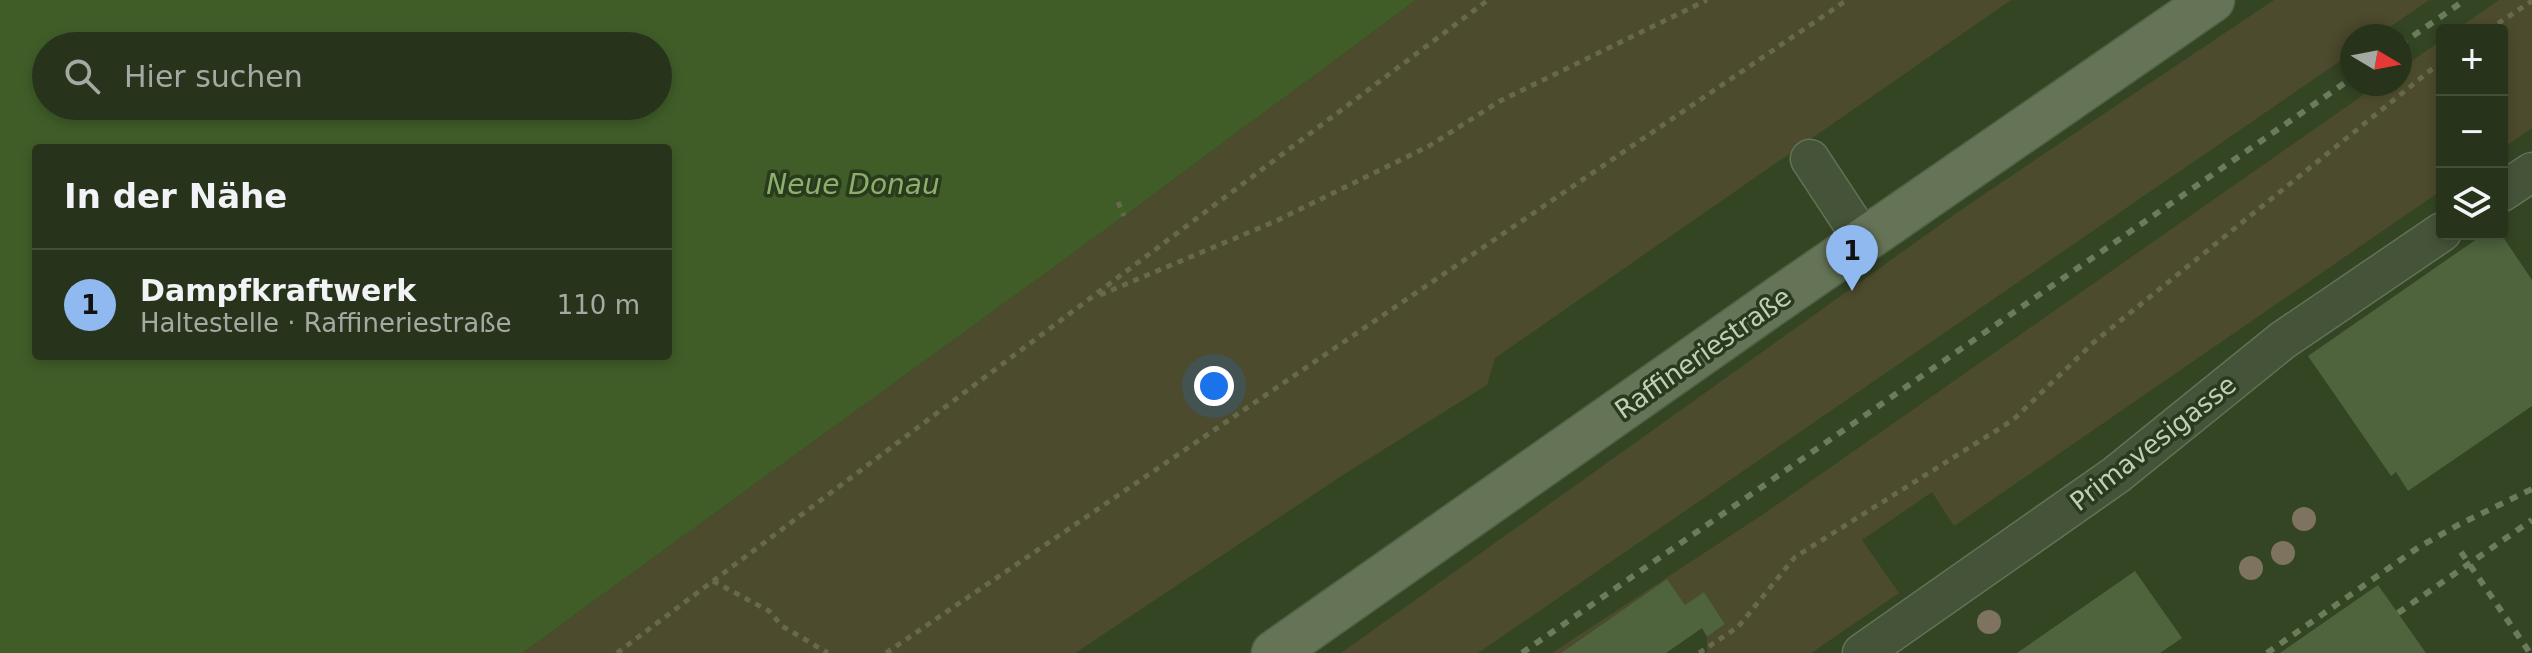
<!DOCTYPE html>
<html lang="de">
<meta charset="utf-8">
<style>
:root{--surface:#27341b;--page:#333f28;--text:#f1f3f6;--muted:#a4aaa3;--line:#434f3a;--accent:#90b9f0}
body{margin:0;font-family:"DejaVu Sans",sans-serif;background:var(--page);color:var(--text)}
.controls{position:absolute;right:24px;top:24px;display:grid;overflow:hidden;border-radius:8px;box-shadow:0 4px 12px #0003}
.controls button{width:72px;height:72px;display:grid;place-items:center;padding:0;border:0;border-bottom:2px solid var(--line);background:var(--surface);color:var(--text);font:40px sans-serif}
.compass{position:absolute;left:2340px;top:24px;width:72px;height:72px;border-radius:50%;background:var(--surface);box-shadow:0 4px 12px #0003;rotate:100deg}
.you{position:absolute;left:1214px;top:386px;width:28px;height:28px;margin:-20px;border:6px solid #fff;border-radius:50%;background:#1a73e8;box-shadow:0 0 0 12px #1a73e833}
.badge{display:grid;place-items:center;width:52px;height:52px;border-radius:50%;background:var(--accent);color:#111;font-size:26px;font-weight:700}
.pin{position:absolute;translate:-50% -66px;filter:drop-shadow(0 2px 4px #0008)}
.pin::after{content:'';position:absolute;top:42px;width:28px;height:24px;background:inherit;clip-path:polygon(0 0,100% 0,50% 100%)}
.list{margin:0;padding:0;list-style:none}
h2{display:flex;justify-content:space-between;align-items:center;height:104px;margin:0;padding:0 32px;font-size:34px}
h2 small{font-size:26px;font-weight:400;color:var(--muted)}
.list li{display:grid;grid-template-columns:52px 1fr auto;gap:24px;align-items:center;box-sizing:border-box;height:112px;padding:0 32px;border-top:2px solid var(--line)}
.list b{display:block;font-size:30px;white-space:nowrap}
.list p{margin:0;font-size:26px;white-space:nowrap;color:var(--muted)}
.list em{font-size:26px;font-style:normal;color:var(--muted)}
.icon{flex:none;width:44px;height:44px;fill:none;stroke:currentColor;stroke-width:2;stroke-linecap:round;stroke-linejoin:round}
.map{position:relative;flex:none;width:2532px;height:653px;overflow:hidden}
.search{position:absolute;background:var(--surface);box-shadow:0 4px 12px #0003;left:32px;top:32px;width:640px;height:88px;display:flex;align-items:center;gap:20px;box-sizing:border-box;padding:0 28px;border-radius:44px;color:var(--muted);font-size:30px}
.panel{position:absolute;background:var(--surface);box-shadow:0 4px 12px #0003;left:32px;top:144px;width:640px;height:216px;border-radius:8px}
.map>svg:first-child{display:block}
.green{fill:#4d4b2d}
.water{fill:#405d28;fill-rule:evenodd}
.building{fill:#4f633d}
.lines{fill:none;stroke-linecap:round;stroke-linejoin:round}
.minor-casing{stroke:#637257;stroke-width:41}
.major-casing{stroke:#516145;stroke-width:47}
.path{stroke:#67694c;stroke-width:5;stroke-dasharray:6 6;stroke-linecap:butt}
.minor{stroke:#455439;stroke-width:38}
.major{stroke:#657457;stroke-width:44}
.rail{stroke:#6a7c5a;stroke-width:6;stroke-dasharray:8 8;stroke-linecap:butt}
.tree{fill:#7d735f}
.labels{text-anchor:middle;stroke-width:7;stroke-linejoin:round;paint-order:stroke}
.street-label{font-size:26px;fill:#c0ceb6;stroke:#2a3a1d}
.water-label{font-size:28px;font-style:italic;fill:#8cb06c;stroke:#2a3a1d}
</style>
<div class="map">
<svg width="2532" height="653" viewBox="0 0 2532 653">
<rect width="100%" height="100%" fill="#344524"/>
<path class="green" d="M1416,0H2011L1495,358L1487,385L1343,475L1075,653H522L1124,216Z
M2274,0H2429L2377,36H2352V53L1478,653H1341L1968,205Z
M2499,0H2532V128L2502,149V30H2456Z
M2442,40V190L1954,526L1932,492L1862,540L1899,593L1811,653H1707V637L1725,624L1704,592L1685,605L1667,579L1561,653H1552L1765,513L2379,84H2400V69Z"/>
<path class="water" d="M0,0H1416L1124,216L522,653H0ZM46,46H658V106H46ZM36,148H668V356H36Z"/>
<path class="building" d="M2484,234H2501L2532,280V406L2408,491L2396,472L2391,476L2308,356Z
M2135,571L2182,638L2160,653H2017Z
M1667,579L1685,605L1704,592L1725,624L1707,637L1702,628L1666,653H1561Z
M2378,585L2426,653H2280Z"/>
<g class="lines">
<defs>
<path id="minor" d="M1810,159L1864,241
M2502,192L2532,172
M1862,653L2116,475L2283,340L2442,232"/>
<path id="major" d="M1274,653L1780,298L2212,0"/>
</defs>
<use href="#minor" class="minor-casing"/>
<use href="#major" class="major-casing"/>
<path class="path" d="M2488,30L2532,1
M1118,202L1124,216
M1100,295L1276,221L1429,146L1500,101L1707,0
M713,581L769,611L782,626L828,653
M617,653L1488,0
M886,653L1847,0
M1699,653L1738,627L1795,557L2013,420L2094,342L2442,61"/>
<use href="#minor" class="minor"/>
<use href="#major" class="major"/>
<path class="rail" d="M2400,45L2465,0
M2461,552L2530,653
M2398,613L2532,520
M1522,653L2352,78
M2267,653L2419,547L2458,525L2532,489"/>
</g>
<g class="tree">
<circle cx="2304" cy="519" r="12"/>
<circle cx="2283" cy="553" r="12"/>
<circle cx="2251" cy="568" r="12"/>
<circle cx="1989" cy="622" r="12"/>
</g>
<g class="labels">
<g class="street-label">
<text transform="translate(1703 353) rotate(-35)" y="9">Raffineriestraße</text>
<text transform="translate(2153 443) rotate(-38)" y="9">Primavesigasse</text>
</g>
<g class="water-label">
<text x="853" y="194">Neue Donau</text>
</g>
</g>
</svg>
<div class="controls">
<button>+</button>
<button>−</button>
<button><svg class="icon" aria-label="layers" viewBox="0 0 24 24"><path d="M12 4l9 5-9 5-9-5zM3 14l9 5 9-5"/></svg></button>
</div>
<svg class="compass" viewBox="-18 -18 36 36"><path d="M0-13l5 13h-10z" fill="#e53935"/><path d="M0 13l5-13h-10z" fill="#a4aaa3"/></svg>
<div class="you"></div>
<div class="pin badge" style="left:1852px;top:291px">1</div>
<div class="search"><svg class="icon" aria-label="search" viewBox="0 0 24 24"><circle cx="10" cy="10" r="6"/><path d="M15 15l6 6"/></svg>Hier suchen</div>
<section class="panel">
<h2>In der Nähe<small></small></h2>
<ul class="list">
<li><span class="badge">1</span><div><b>Dampfkraftwerk</b><p>Haltestelle · Raffineriestraße</p></div><em>110 m</em></li>
</ul>
</section>
</div>
